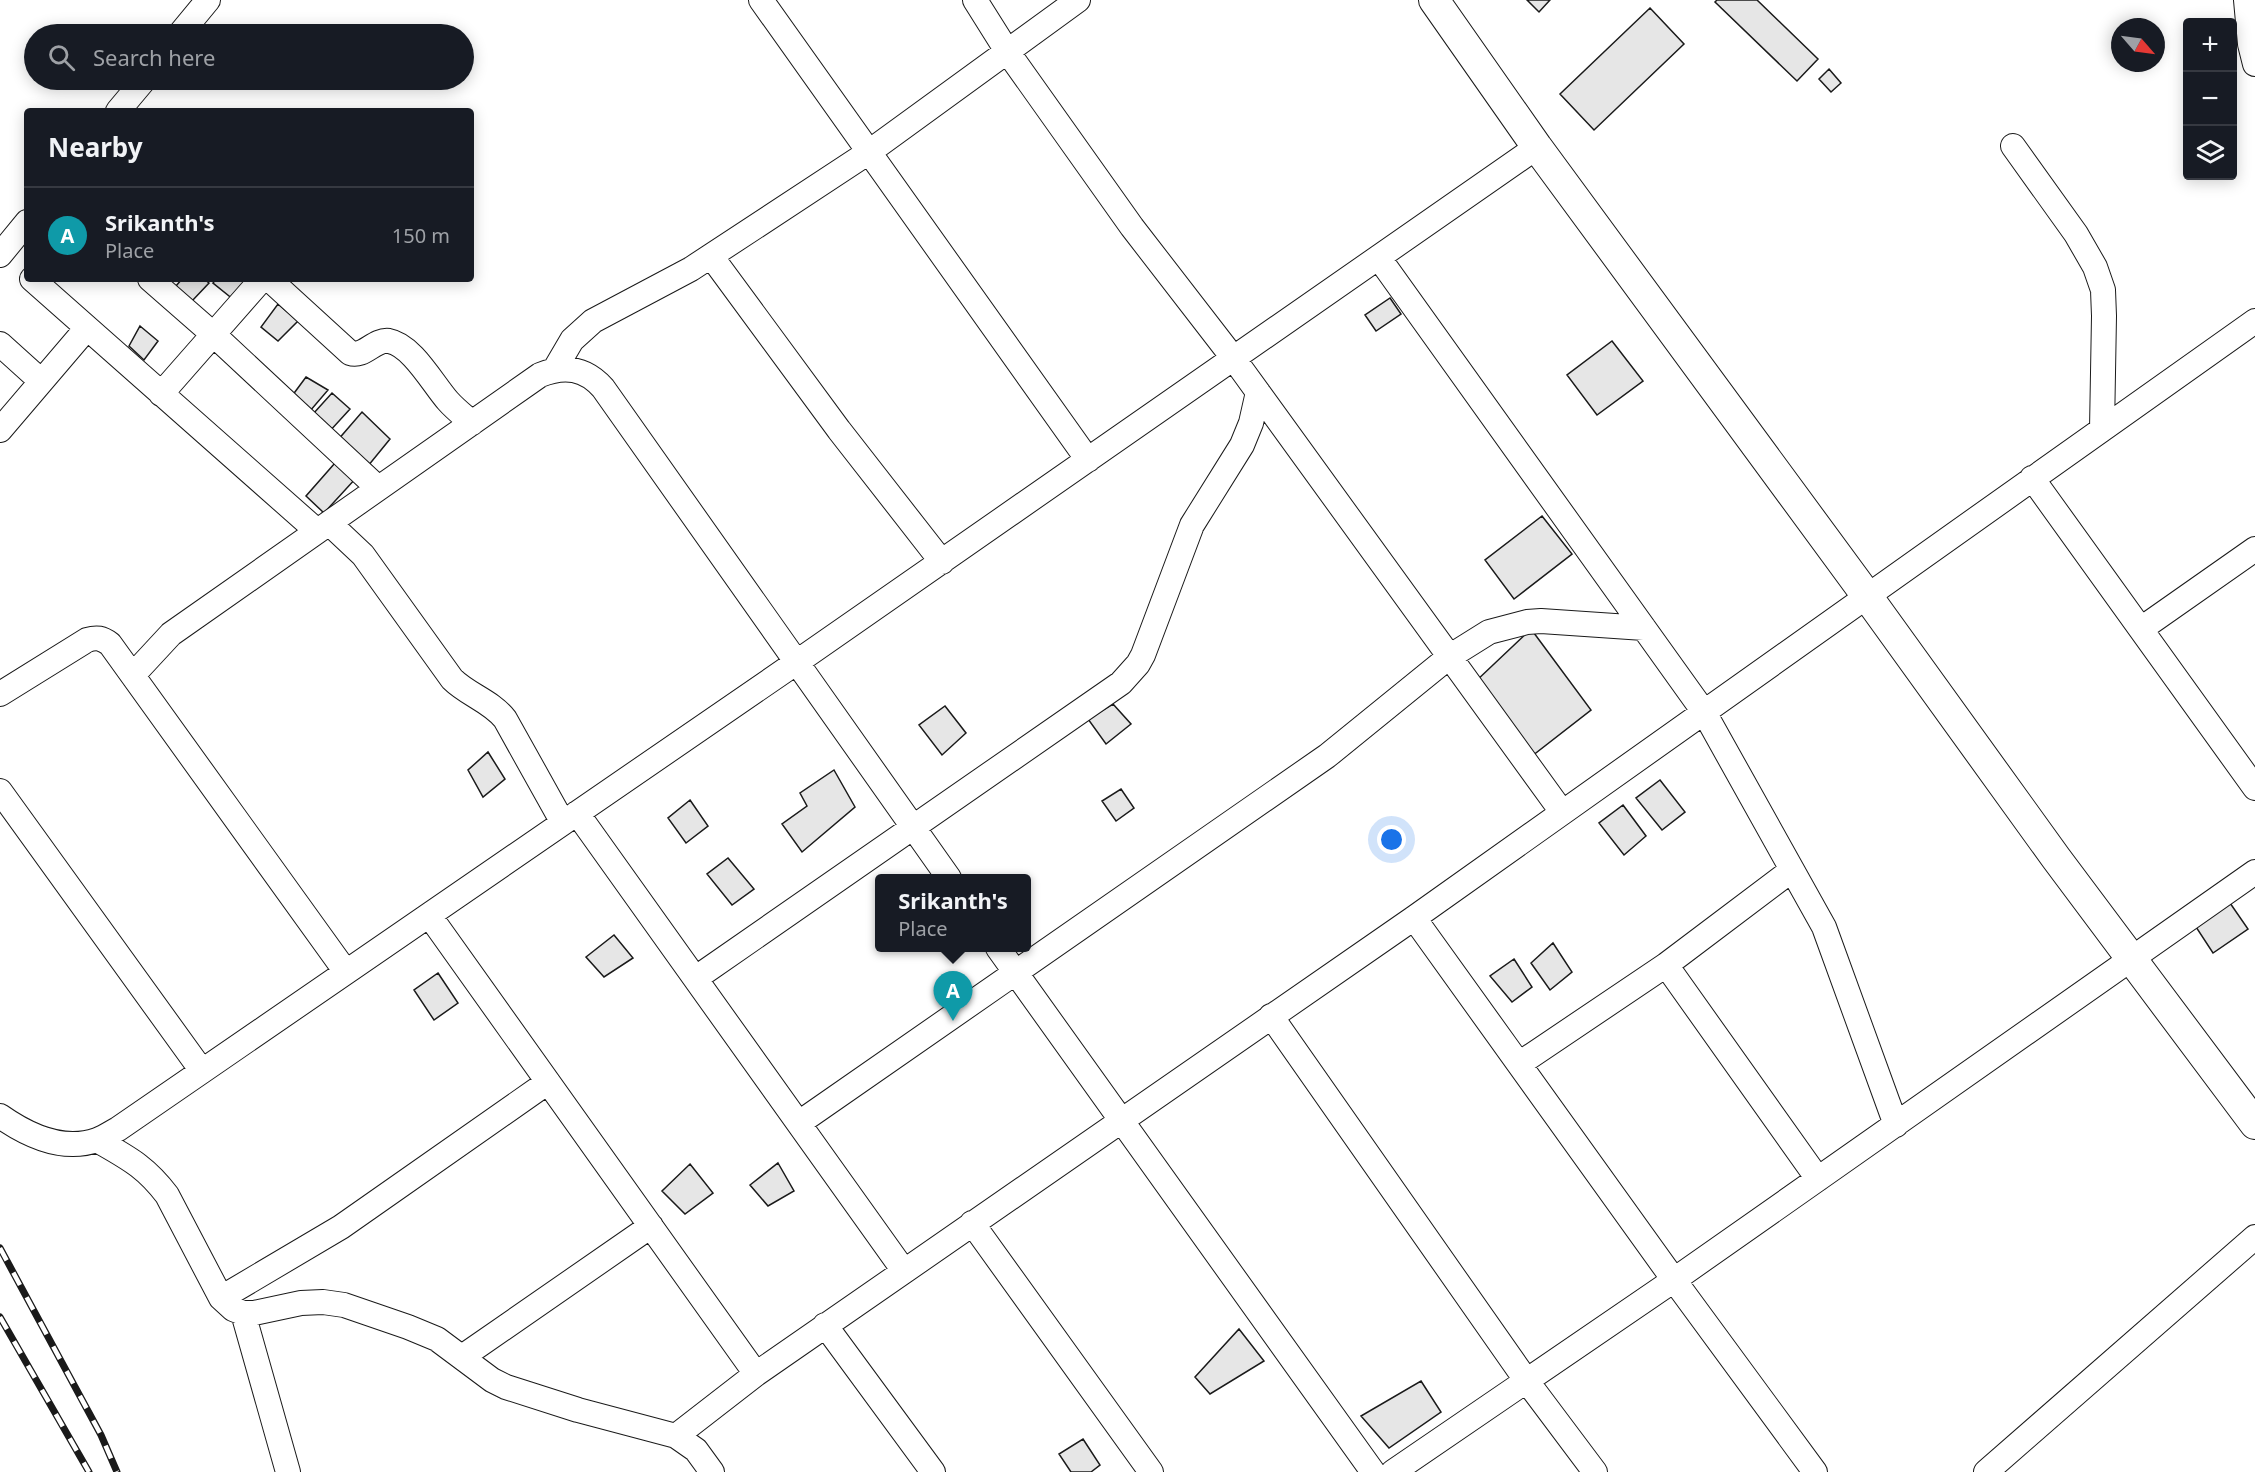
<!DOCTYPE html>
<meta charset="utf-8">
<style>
:root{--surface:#171b24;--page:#20242c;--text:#f1f3f6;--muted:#9ea1a6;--line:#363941;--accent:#c62828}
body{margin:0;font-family:"Noto Sans",sans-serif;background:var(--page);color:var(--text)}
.controls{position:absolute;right:18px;top:18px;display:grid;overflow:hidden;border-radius:6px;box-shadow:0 3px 15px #0003}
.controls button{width:54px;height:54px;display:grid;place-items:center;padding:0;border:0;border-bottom:2px solid var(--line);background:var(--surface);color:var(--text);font:30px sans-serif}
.compass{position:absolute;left:2111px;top:18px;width:54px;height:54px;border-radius:50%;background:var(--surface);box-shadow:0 3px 15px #0003;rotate:118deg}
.you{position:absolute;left:1392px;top:840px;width:21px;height:21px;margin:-15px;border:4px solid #fff;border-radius:50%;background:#1a73e8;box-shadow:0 0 0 9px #1a73e833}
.badge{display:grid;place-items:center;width:39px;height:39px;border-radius:50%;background:var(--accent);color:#fff;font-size:20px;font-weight:700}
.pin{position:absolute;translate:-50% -50px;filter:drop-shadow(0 2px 3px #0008)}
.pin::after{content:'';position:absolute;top:32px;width:21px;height:18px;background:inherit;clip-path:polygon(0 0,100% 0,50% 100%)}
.popup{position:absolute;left:875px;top:874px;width:156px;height:78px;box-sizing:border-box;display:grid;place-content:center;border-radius:6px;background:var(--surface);filter:drop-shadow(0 2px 4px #0005);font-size:20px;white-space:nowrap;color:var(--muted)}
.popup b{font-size:22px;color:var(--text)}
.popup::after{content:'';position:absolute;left:50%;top:100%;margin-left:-12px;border:12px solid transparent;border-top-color:var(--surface)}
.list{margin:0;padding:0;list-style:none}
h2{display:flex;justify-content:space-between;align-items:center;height:78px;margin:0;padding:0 24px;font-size:26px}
h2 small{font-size:20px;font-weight:400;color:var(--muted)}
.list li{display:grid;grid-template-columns:39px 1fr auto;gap:18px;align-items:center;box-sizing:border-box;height:96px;padding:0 24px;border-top:2px solid var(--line)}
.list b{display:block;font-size:22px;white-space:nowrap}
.list p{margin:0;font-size:20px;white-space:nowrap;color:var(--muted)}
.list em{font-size:20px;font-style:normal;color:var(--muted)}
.icon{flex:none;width:33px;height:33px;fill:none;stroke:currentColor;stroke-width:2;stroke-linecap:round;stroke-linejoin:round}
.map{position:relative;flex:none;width:2255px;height:1472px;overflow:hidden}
.search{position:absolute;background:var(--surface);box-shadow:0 3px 15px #0003;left:24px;top:24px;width:450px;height:66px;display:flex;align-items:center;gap:15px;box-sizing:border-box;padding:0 21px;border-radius:33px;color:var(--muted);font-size:22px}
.panel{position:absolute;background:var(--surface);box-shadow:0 3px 15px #0003;left:24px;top:108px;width:450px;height:174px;border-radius:6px}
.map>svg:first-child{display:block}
.building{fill:#e6e6e6;stroke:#1a1a1a;stroke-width:1.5}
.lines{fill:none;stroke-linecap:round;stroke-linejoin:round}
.minor-casing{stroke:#1a1a1a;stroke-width:26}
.major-casing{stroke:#1a1a1a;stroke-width:32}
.minor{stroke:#fff;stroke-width:24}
.major{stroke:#fff;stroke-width:30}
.rail-casing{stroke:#1a1a1a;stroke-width:7}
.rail{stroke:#fff;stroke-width:4.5;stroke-dasharray:14;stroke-linecap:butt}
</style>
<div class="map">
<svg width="2255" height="1472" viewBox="0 0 2255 1472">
<rect width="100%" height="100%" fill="#fff"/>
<path class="building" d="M1527,0H1550L1539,12Z
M1717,0H1757L1818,59L1797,81L1715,2Z
M1650,8L1684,44L1594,130L1560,94Z
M1829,69L1841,83L1831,92L1819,79Z
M182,279H204L209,283L192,301L176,286Z
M216,279H250L234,300L213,283Z
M1390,298L1401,314L1376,331L1365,315Z
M278,304L298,321L278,341L261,327Z
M140,326L158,341L144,360L129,346Z
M1612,341L1643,381L1597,415L1567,375Z
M306,377L328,390L310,411L292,396Z
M332,393L350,409L329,432L313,414Z
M362,412L390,439L368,466L337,441Z
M335,463L357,477L324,513L306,496Z
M1542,516L1572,554L1514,599L1485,560Z
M1531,629L1591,710L1532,756L1475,682Z
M1113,704L1131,724L1106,744L1088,719Z
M945,706L966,733L942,755L919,725Z
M488,752L505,779L483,797L468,770Z
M834,770L855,807L802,852L782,824L807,806L800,793Z
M1660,780L1685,812L1662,830L1636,798Z
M1121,789L1134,808L1116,821L1102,801Z
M690,800L708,826L686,843L668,818Z
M1623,805L1646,836L1624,855L1599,823Z
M728,858L754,889L732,905L707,874Z
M2230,903L2248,929L2213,953L2196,927Z
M614,935L633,958L604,977L586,957Z
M1553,943L1572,972L1550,990L1531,963Z
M1514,959L1532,987L1512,1002L1490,976Z
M438,973L458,1003L434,1020L414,990Z
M778,1163L794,1191L768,1206L750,1185Z
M690,1164L713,1193L685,1214L662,1191Z
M1239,1329L1264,1361L1210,1394L1195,1377Z
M1421,1381L1441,1412L1389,1448L1361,1416Z
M1083,1439L1100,1465L1091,1472H1071L1059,1454Z"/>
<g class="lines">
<defs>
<path id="minor" d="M761,0L1088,460
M975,0L1007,51L1132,227L1234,359L1562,812
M2246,0L2250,44L2255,64
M180,34L208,0
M118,111L144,80
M2013,146L2076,234L2095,267L2103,290L2104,316L2102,429
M0,255L27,222
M711,256L839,430L942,562
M1379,258L1704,712L1824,927L1896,1125
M32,279L317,531
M150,279L214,335L378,488
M269,279L350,353C364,358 374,339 389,341C412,345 433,384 448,401C455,409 464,416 472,423
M0,344L41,381
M555,369L572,340L593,321L691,269L869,152L1078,0
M161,394L262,279
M0,430L87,328
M2032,478L2255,788
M329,523L363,555L452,679C468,695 491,701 505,719L563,823
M2141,629L2255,549
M133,675L171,634L540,375C565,365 585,368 603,388L949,878
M0,694L87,640C97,637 102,638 110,644L346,972
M0,791L202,1071
M577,813L904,1271
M429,915L756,1374
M1414,918L1674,1280L1815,1472
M998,948L1373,1472
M1666,965L1818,1179
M696,978L1121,683L1138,664L1143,655L1192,525L1242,445L1251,423L1258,392
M1271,1016L1526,1380L1595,1472
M1519,1064L1666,965L1792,870
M0,1116C27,1135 63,1152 97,1140C105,1137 112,1132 118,1129L797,662L1537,147
M799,1123L1327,756L1449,657L1489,632L1527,622L1541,621L1644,628
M97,1140C128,1158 145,1166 167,1195L221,1298L233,1309L243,1313H254L301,1303L323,1302L344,1305L408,1327L437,1339L492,1380L506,1387L578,1410L676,1436L696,1450L712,1472
M972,1223L1151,1472
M221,1298L341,1227L548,1082
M243,1313L288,1472
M825,1325L933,1472
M462,1357L651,1226
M676,1436L756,1374L1414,918L2255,321
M1393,1472L1674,1280L2255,872
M1986,1472L2255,1237"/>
<path id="major" d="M1434,0L1537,147L1867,596L2056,858L2255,1124"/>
</defs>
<use href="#minor" class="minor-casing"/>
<use href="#major" class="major-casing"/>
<use href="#minor" class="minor"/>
<use href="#major" class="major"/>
<defs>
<path id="rail" d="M0,1248L101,1435L117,1472
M0,1317L89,1472"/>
</defs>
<use href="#rail" class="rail-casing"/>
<use href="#rail" class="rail"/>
</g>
</svg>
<div class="controls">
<button>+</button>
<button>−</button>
<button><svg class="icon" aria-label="layers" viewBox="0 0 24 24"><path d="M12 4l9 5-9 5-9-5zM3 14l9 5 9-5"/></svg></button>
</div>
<svg class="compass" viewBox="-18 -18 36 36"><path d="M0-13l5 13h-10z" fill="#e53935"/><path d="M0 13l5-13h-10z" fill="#9ea1a6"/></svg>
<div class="you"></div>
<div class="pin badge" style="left:953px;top:1021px;background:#0f9aa8">A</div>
<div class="popup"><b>Srikanth's</b>Place</div>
<div class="search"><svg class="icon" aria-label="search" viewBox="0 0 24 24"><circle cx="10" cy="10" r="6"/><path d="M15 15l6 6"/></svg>Search here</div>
<section class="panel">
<h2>Nearby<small></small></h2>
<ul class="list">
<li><span class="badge" style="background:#0f9aa8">A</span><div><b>Srikanth's</b><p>Place</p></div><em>150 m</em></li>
</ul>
</section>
</div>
